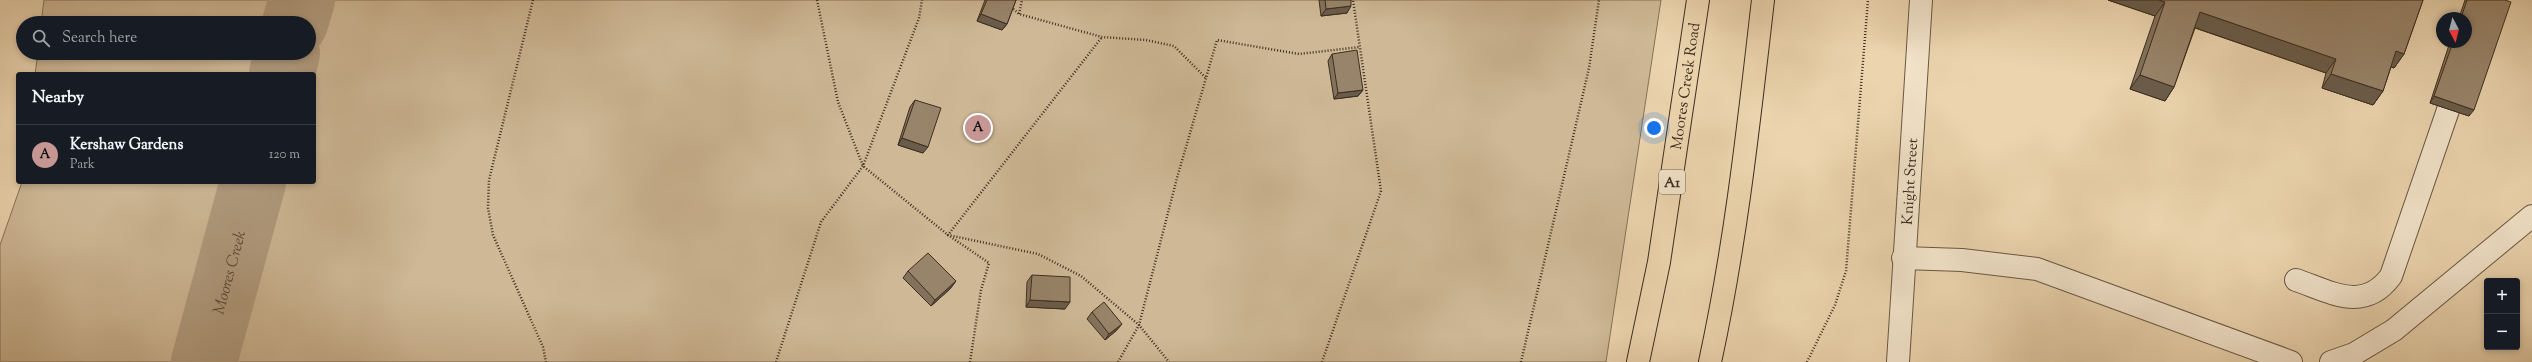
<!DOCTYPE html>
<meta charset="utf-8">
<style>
:root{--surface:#171b24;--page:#20242c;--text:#f1f3f6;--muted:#9ea1a6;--line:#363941;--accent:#c59692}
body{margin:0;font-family:"Sorts Mill Goudy",serif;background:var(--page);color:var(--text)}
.controls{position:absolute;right:12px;bottom:12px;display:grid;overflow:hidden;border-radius:4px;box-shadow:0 2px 6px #0003}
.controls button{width:36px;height:36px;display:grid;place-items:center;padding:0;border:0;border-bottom:1px solid var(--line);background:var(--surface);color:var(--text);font:20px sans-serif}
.compass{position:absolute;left:2436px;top:12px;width:36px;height:36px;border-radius:50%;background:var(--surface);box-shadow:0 2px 6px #0003;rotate:173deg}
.you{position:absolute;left:1654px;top:128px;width:14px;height:14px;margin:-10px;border:3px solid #fff;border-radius:50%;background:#1a73e8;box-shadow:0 0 0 6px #1a73e833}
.badge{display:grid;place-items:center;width:26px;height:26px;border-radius:50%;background:var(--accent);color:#111;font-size:13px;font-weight:700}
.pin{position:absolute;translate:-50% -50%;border:2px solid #fff;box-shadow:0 1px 4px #0006}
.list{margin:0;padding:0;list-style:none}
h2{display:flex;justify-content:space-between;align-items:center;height:52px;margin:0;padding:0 16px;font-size:17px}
h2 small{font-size:13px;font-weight:400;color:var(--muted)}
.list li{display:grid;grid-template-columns:26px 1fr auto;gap:12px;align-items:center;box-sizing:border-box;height:60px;padding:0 16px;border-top:1px solid var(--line)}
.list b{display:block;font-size:15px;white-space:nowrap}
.list p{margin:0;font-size:13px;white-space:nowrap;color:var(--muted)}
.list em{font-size:13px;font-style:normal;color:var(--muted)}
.icon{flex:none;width:22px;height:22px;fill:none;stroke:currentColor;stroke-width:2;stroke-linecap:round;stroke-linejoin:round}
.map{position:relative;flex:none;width:2532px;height:362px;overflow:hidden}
.search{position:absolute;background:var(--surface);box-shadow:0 2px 6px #0003;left:16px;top:16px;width:300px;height:44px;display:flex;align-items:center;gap:10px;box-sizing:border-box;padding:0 14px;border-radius:22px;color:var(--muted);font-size:15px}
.panel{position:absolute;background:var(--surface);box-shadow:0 2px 6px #0003;left:16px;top:72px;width:300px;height:112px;border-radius:4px}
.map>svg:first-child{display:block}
.green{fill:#ceb896;stroke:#86725b}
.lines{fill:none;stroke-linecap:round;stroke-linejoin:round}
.river{stroke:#b09b7e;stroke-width:66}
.minor-casing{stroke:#695744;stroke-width:24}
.highway-casing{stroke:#3e2d20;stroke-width:24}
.path{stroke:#3e2d20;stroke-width:2.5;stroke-dasharray:1 2;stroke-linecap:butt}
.minor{stroke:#f2e3ca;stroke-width:22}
.highway{stroke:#ebd4ae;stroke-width:22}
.wall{fill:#83725b;stroke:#3e2d20}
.shaded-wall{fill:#6a5c4a;stroke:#3e2d20}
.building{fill:#98846a;stroke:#3e2d20}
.labels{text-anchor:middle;stroke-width:3;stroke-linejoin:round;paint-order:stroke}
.shield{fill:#f2e3ca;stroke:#746453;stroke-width:1}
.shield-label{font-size:14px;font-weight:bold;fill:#3e2d20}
.street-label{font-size:15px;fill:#3e2d20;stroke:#f2e3ca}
.water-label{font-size:16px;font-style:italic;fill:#5a4838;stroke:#f2e3ca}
</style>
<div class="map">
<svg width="2532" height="362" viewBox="0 0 2532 362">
<rect width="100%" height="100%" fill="#ebd4ae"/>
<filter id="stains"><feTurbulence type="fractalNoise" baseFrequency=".005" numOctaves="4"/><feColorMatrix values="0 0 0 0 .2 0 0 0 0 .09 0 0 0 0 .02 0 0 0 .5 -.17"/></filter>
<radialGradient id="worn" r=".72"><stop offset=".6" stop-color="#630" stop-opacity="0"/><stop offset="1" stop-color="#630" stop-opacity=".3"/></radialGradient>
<path class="green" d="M44,0H1661L1606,362H0V245L22,182H314V74H35L38,53H309V23H41Z"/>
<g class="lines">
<g class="river">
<path d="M295,23L302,0"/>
<path d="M282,74L287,53"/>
<path id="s1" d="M204,362L253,182"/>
</g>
<defs>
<g id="minor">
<path d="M1903,258L1962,260L2037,269L2291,362"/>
<path d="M2296,280C2331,292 2364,313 2391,276L2458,81"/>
<path id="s2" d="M1898,362L1921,0"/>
<path d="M2331,362L2354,354L2394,330L2532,216"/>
</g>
<g id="highway">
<path id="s3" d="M1638,362L1659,262L1698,0"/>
<path d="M1710,362C1736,243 1749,121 1763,0"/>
</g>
</defs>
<use href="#minor" class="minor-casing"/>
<use href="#highway" class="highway-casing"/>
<path class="path" d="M533,0L489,180L488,208L493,235L543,347L546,362
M817,0L838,102L863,166L948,235L1038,254L1081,276L1139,325L1169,362
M1011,7L1019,14L1102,37L1146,40L1174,46L1206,78
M1019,14L1022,0
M776,362L821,222L863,166L919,18L922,0
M970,362L981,290L989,263L948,235L1102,37
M1118,362L1139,325L1177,178L1217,40L1299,54L1360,47
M1322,362L1381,191L1353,0
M1521,362L1589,68L1599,0
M1807,362L1835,305L1846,271L1868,0"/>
<use href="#minor" class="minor"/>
<use href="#highway" class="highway"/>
</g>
<path class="wall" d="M985,0H1016L1007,24L1002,30L977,21Z
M1319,0H1351L1347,13L1321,16Z
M2108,0H2423L2404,54L2394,68L2391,67L2383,91L2373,105L2322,88L2326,73L2195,28L2174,87L2165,101L2130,89L2155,16Z
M2465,0H2505L2469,116L2430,103L2450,42H2466V18H2459Z
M1332,54L1363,90L1358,96L1334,99L1328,61Z
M915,100L923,153L898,145L910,107Z
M908,271L951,288L931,306L903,278Z
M1032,275L1065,309L1026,307L1027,282Z
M1092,312L1117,330L1105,340L1087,319Z"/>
<path class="shaded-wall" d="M2108,0H2159L2165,2L2155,16Z
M1351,6L1347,13L1321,16L1326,9Z
M2200,12L2336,59L2326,73L2190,26Z
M981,14L1007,24L1002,30L977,21Z
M2396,51L2404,54L2394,68L2386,65Z
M2331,74L2383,91L2373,105L2322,88Z
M2140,75L2174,87L2165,101L2130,89Z
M1363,90L1358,96L1334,99L1338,93Z
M2434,96L2474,110L2469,116L2430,103Z
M902,138L928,147L923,153L898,145Z
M956,281L951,288L931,306L935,300Z
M1030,300L1070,302L1065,309L1026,307Z
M1122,324L1117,330L1105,340L1109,334Z"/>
<path class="building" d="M987,0H1016L1007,24L981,14Z
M1325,0H1351V6L1326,9Z
M2159,0H2423L2404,54L2396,51L2383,91L2331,74L2336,59L2200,12L2174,87L2140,75L2165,2Z
M2467,0H2505L2511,2L2474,110L2434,96L2453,42H2466V18H2461Z
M1357,50L1363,90L1338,93L1332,54Z
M915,100L941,108L928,147L902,138Z
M928,253L956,281L935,300L908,271Z
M1032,275L1070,277V302L1030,300Z
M1104,302L1122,324L1109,334L1092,312Z"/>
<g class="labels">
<rect class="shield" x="1659" y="170" width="26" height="24" rx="3"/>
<g class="shield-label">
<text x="1672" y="187">A1</text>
</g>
<g class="street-label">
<text dy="5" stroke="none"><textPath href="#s3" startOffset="280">Moores Creek Road</textPath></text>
<text dy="5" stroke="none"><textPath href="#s2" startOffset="181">Knight Street</textPath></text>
</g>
<g class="water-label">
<text dy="6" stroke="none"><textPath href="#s1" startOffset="93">Moores Creek</textPath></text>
</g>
</g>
<rect width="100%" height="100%" filter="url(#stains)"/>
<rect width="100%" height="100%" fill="url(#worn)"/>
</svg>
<div class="controls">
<button>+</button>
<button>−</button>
</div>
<svg class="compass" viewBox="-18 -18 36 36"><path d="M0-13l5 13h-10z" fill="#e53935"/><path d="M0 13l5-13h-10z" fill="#9ea1a6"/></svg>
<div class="you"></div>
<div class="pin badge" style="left:978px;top:128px">A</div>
<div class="search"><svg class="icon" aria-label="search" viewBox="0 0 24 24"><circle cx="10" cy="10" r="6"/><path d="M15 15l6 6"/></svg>Search here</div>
<section class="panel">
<h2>Nearby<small></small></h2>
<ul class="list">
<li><span class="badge">A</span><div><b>Kershaw Gardens</b><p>Park</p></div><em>120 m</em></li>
</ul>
</section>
</div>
